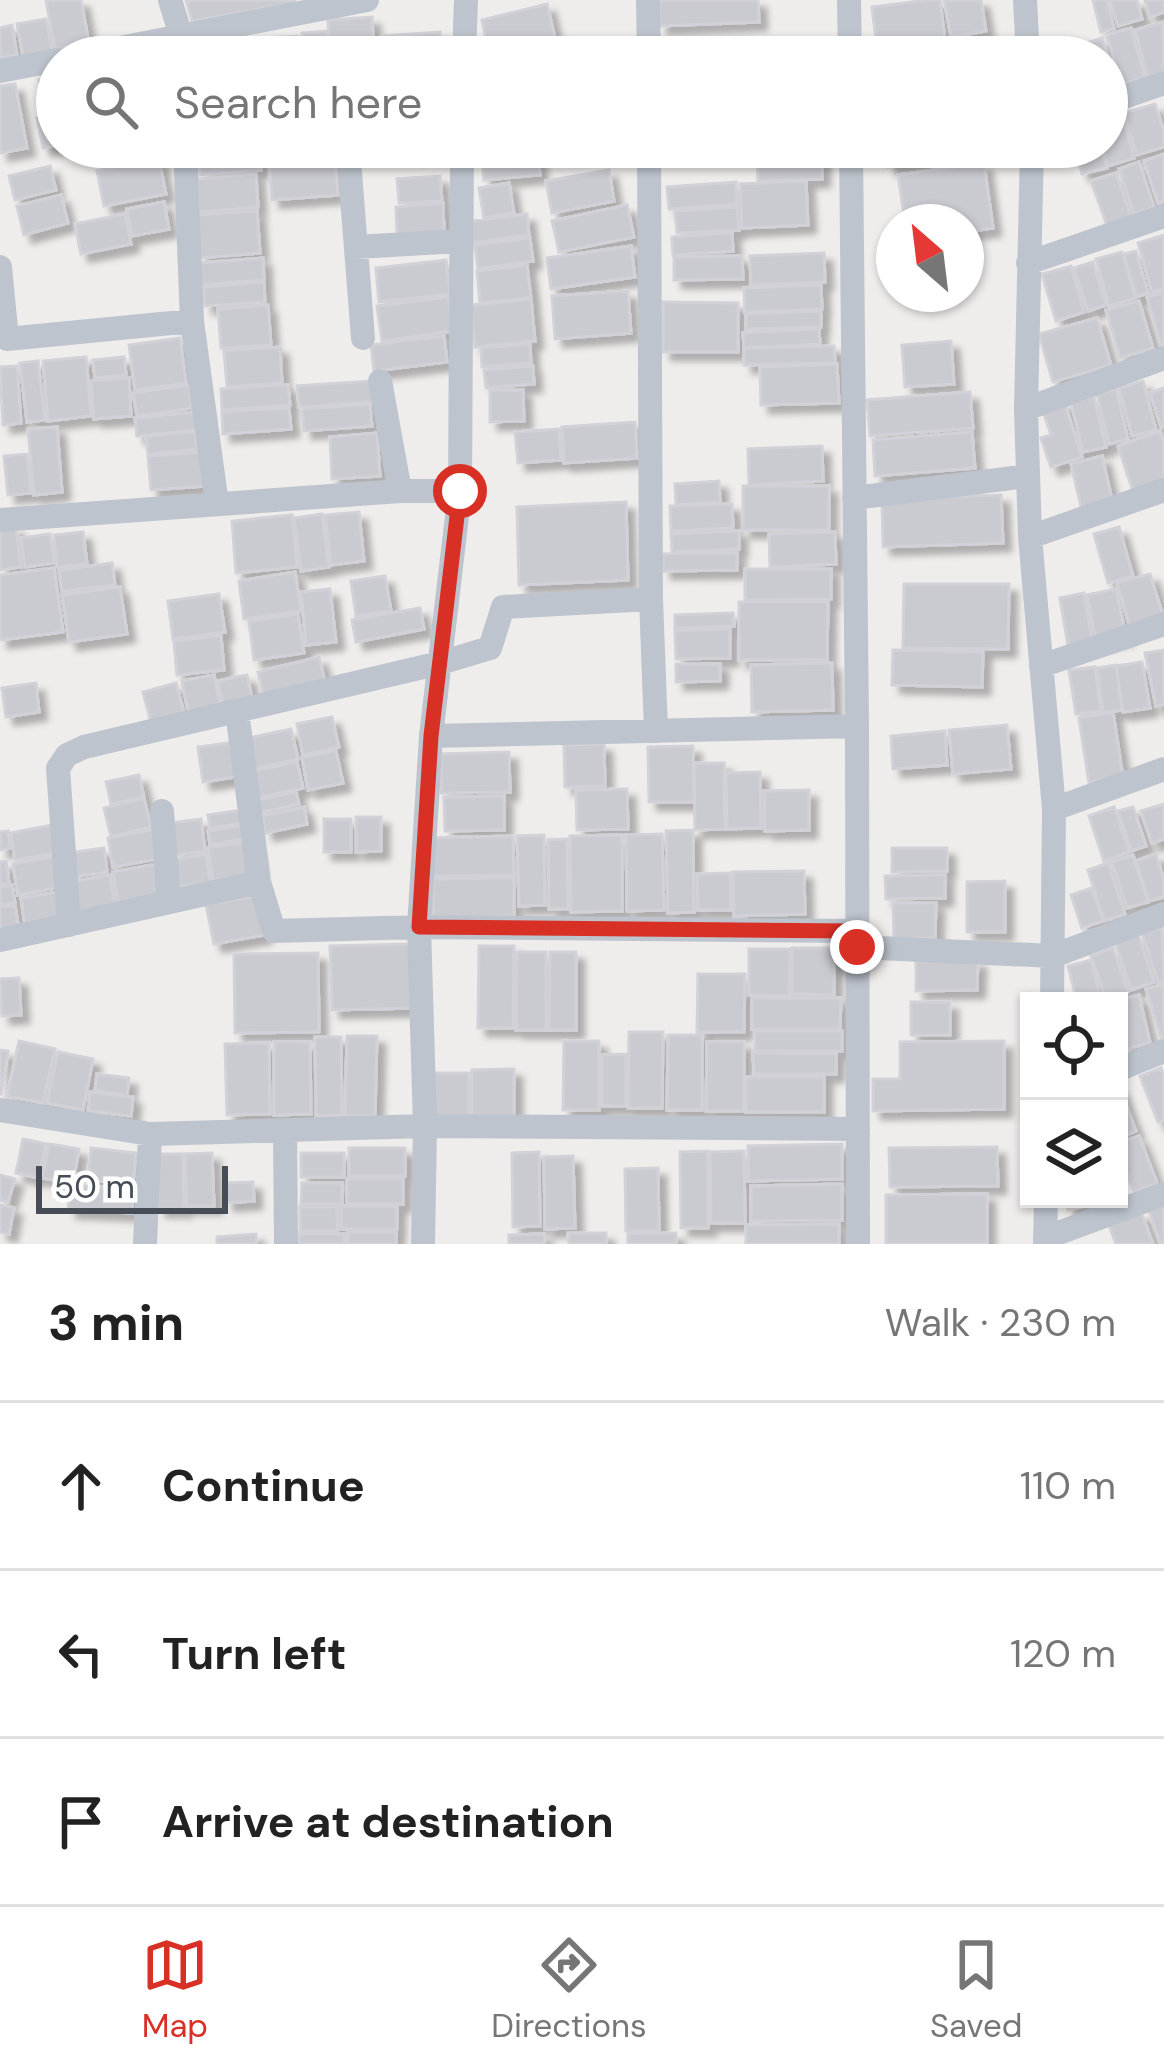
<!DOCTYPE html>
<meta charset="utf-8">
<style>
:root{--surface:#fff;--page:#f2f2f2;--text:#222;--muted:#767676;--line:#e0e0e0;--accent:#d93025}
body{margin:0;font-family:"DM Sans",sans-serif;background:var(--page);color:var(--text)}
.controls{position:absolute;right:36px;bottom:36px;display:grid;overflow:hidden;border-radius:0px;box-shadow:0 3px 9px #0004}
.controls button{width:108px;height:108px;display:grid;place-items:center;padding:0;border:0;border-bottom:3px solid var(--line);background:var(--surface);color:var(--text);font:60px sans-serif}
.compass{position:absolute;left:876px;top:204px;width:108px;height:108px;border-radius:50%;background:var(--surface);box-shadow:0 3px 9px #0004;rotate:332deg}
.scale{position:absolute;left:36px;bottom:30px;width:192px;box-sizing:border-box;padding-left:12px;border:6px solid #464d57;border-top:0;font-size:33px;line-height:42px;white-space:nowrap;color:#464d57;-webkit-text-stroke:9px #fff;paint-order:stroke}
.stop{position:absolute;width:36px;height:36px;margin:-27px;border:9px solid #d93025;border-radius:50%;background:#fff}
.stop.end{background:#d93025;border-color:#fff;box-shadow:0 3px 12px #0008}
.list{margin:0;padding:0;list-style:none}
h2{display:flex;justify-content:space-between;align-items:center;height:156px;margin:0;padding:0 48px;font-size:51px}
h2 small{font-size:39px;font-weight:400;color:var(--muted)}
.list li{display:grid;grid-template-columns:78px 1fr auto;gap:36px;align-items:center;box-sizing:border-box;height:168px;padding:0 48px;border-top:3px solid var(--line)}
.list b{display:block;font-size:45px;white-space:nowrap}
.list em{font-size:39px;font-style:normal;color:var(--muted)}
.icon{flex:none;width:66px;height:66px;fill:none;stroke:currentColor;stroke-width:2;stroke-linecap:round;stroke-linejoin:round}
.map{position:relative;flex:none;width:1164px;height:1244px;overflow:hidden}
.search{position:absolute;background:var(--surface);box-shadow:0 3px 9px #0004;left:36px;right:36px;top:36px;height:132px;display:flex;align-items:center;gap:30px;box-sizing:border-box;padding:0 42px;border-radius:66px;color:var(--muted);font-size:45px}
.sheet{height:660px;background:var(--surface)}
nav{display:flex;justify-content:space-around;align-items:center;box-sizing:border-box;height:168px;border-top:3px solid var(--line);background:var(--surface);font-size:33px;color:var(--muted)}
nav a{display:grid;justify-items:center;gap:6px}
nav .on{color:var(--accent)}
.map>svg:first-child{display:block}
.building{fill:#cacad1;stroke:#d1d1d7;stroke-width:3;filter:url(#shadow)}
.lines{fill:none;stroke-linecap:round;stroke-linejoin:round}
.minor{stroke:#bec4cd;stroke-width:24}
.route{stroke:#d93025;stroke-width:15}
</style>
<div class="map">
<svg width="1164" height="1244" viewBox="0 0 1164 1244">
<defs>
<filter id="shadow"><feDropShadow dx="8" dy="8" stdDeviation="3" flood-color="#0004"/></filter>
</defs>
<rect width="100%" height="100%" fill="#efecec"/>
<path class="building" d="M46,0H81L89,43L55,49Z
M186,0H295V3L192,21Z
M659,0H758L759,22L660,26Z
M927,0H940L945,40L877,48L872,7Z
M944,0H981L986,31L951,37Z
M1093,0H1107L1114,29L1101,32Z
M1110,0H1137L1142,19L1118,26Z
M1145,0H1164V12L1150,17Z
M547,4L556,42L490,57L482,20Z
M372,17L374,57H330L328,20Z
M46,19L52,51L23,57L17,24Z
M1163,22L1164,72L1148,77L1135,30Z
M12,25L17,55L0,58V28Z
M1131,28L1145,78L1121,84L1107,35Z
M326,31L328,57H304L302,33Z
M440,32L441,57H383L382,36Z
M298,36L300,57H265L264,38Z
M1102,38L1118,85L1107,89V57H1075L1072,48Z
M545,49L546,57H496Z
M57,76V109L45,112L39,80Z
M15,84L27,148L0,153V86Z
M1155,104L1164,132V147L1137,155L1124,113Z
M1121,112L1134,158L1108,166L1103,147H1107V117Z
M57,114V145L43,148L37,118Z
M259,147L261,170L200,175L199,152Z
M268,147H334L338,195L272,200Z
M479,147H535L536,153L480,158Z
M757,147H822V179L758,181Z
M885,147H972L973,157L888,167Z
M1075,147H1101L1107,168L1082,174Z
M1164,154V201L1158,203L1144,161Z
M538,155L540,175L484,180L482,160Z
M159,159L166,194L104,206L97,171Z
M1139,162L1154,207L1134,214L1119,169Z
M984,163L993,228L966,232V222H905L898,175Z
M50,166L56,190L15,200L9,176Z
M609,170L614,201L552,213L546,181Z
M1116,173L1131,217L1107,225L1091,181Z
M256,174L258,207L199,212L197,179Z
M440,176L442,201L399,203L397,179Z
M806,181L808,225L742,228L740,184Z
M736,182L737,204L669,209L667,187Z
M509,183L514,213L484,218L479,188Z
M61,195L68,223L24,235L17,206Z
M164,202L169,229L132,236L127,209Z
M443,203L444,233L397,236L396,207Z
M627,205L634,237L559,252L552,221Z
M737,207L739,230L677,233L675,211Z
M257,211L260,253L200,258L197,215Z
M125,214L131,244L81,254L75,224Z
M527,214L529,235L473,243L471,221Z
M732,233L733,251L673,255L672,237Z
M1164,235V289L1152,292L1138,243Z
M530,238L533,261L478,269L475,245Z
M631,246L635,277L551,289L547,258Z
M1136,251L1148,293L1136,297L1124,254Z
M1122,252L1135,298L1109,306L1096,259Z
M824,253L825,282L751,285L750,256Z
M742,256L743,279L674,280V257Z
M263,258L264,280L200,285L198,263Z
M446,260L450,294L379,302L376,268Z
M1093,262L1106,305L1088,311L1074,268Z
M527,265L531,298L480,303L477,271Z
M1071,266L1084,312L1056,321L1042,274Z
M264,282L265,302L205,306L203,287Z
M821,285L822,309L745,312L744,288Z
M628,291L631,333L555,339L552,296Z
M1164,292V345L1161,346L1147,297Z
M448,297L453,331L382,341L377,306Z
M531,299L535,341L475,347L471,305Z
M1139,301L1153,348L1120,358L1106,310Z
M663,302L738,303V352H663Z
M268,305L271,345L221,348L218,309Z
M821,311V327L746,329V314Z
M1097,318L1111,365L1053,382L1039,334Z
M819,329L820,344L744,348L743,333Z
M444,336L447,362L374,371L371,345Z
M180,338L186,383L135,390L129,345Z
M951,341L954,384L905,387L902,345Z
M530,344L531,363L482,367L481,348Z
M834,346L835,363L744,365V348Z
M280,347L282,383L227,387L224,351Z
M86,357L91,416L48,421L43,361Z
M124,357L126,375L95,378L93,360Z
M38,361L45,420L27,422L20,363Z
M837,364L839,403L761,405L760,367Z
M17,366L21,423L3,425L0,367Z
M533,366L534,384L486,388L484,370Z
M129,378L131,416L94,419L91,381Z
M371,381L373,402L299,407L297,386Z
M1143,381L1156,430L1132,436L1119,388Z
M189,385L192,408L137,416L133,393Z
M288,385L290,405L222,410L221,389Z
M1164,388V426L1161,427L1150,393Z
M1116,389L1128,439L1109,444L1097,394Z
M490,390H523L524,421L490,422Z
M970,392L973,428L870,436L867,400Z
M1094,397L1106,447L1083,452L1071,402Z
M1064,401L1082,457L1051,467L1041,438L1051,435L1042,408Z
M370,404L372,426L304,431L302,409Z
M289,408L291,429L223,434L222,412Z
M195,412L197,430L137,436L135,418Z
M635,422L637,458L564,463L562,427Z
M57,427L62,492L34,495L28,429Z
M559,429L561,460L518,463L515,432Z
M195,431L197,449L148,454L146,436Z
M1160,431L1164,443V484L1134,494L1118,446Z
M972,432L975,468L875,476L873,440Z
M377,433L380,476L332,479L330,437Z
M822,446L823,481L749,485L748,449Z
M202,452L205,486L151,490L148,456Z
M27,454L31,493L8,495L4,456Z
M1102,456L1113,504L1082,511L1071,464Z
M719,481L720,502L676,505L675,484Z
M743,486H829V530H743Z
M1001,495L1003,543L883,547L882,499Z
M626,502L628,580L519,585L517,507Z
M732,504L733,528L671,531L670,506Z
M359,512L364,561L331,565L325,515Z
M322,514L329,567L301,571L294,518Z
M292,515L297,567L236,573L232,521Z
M16,527L21,567L0,570V529Z
M1119,527L1133,576L1108,583L1094,534Z
M739,531V549L672,552L671,534Z
M83,532L87,564L57,567L54,535Z
M835,532L836,564L770,567L769,534Z
M50,534L54,563L25,567L21,538Z
M737,553V570L663,571V554Z
M112,563L115,585L62,591L59,570Z
M54,568L63,632L0,640V575Z
M745,569H831V599L745,600Z
M295,572L301,611L244,619L239,581Z
M1150,574L1164,619L1130,628L1117,583Z
M385,576L391,611L356,616L351,581Z
M904,584H1009L1008,649L903,648Z
M120,587L127,634L69,642L62,595Z
M330,589L336,642L306,645L301,592Z
M1116,589L1126,636L1096,642L1087,595Z
M1084,593L1092,641L1068,646L1060,598Z
M219,594L225,632L173,639L168,601Z
M739,602H828L827,660H739Z
M420,608L424,629L356,642L352,620Z
M733,613L734,626L675,628V615Z
M298,614L304,653L254,660L249,621Z
M730,629V658L676,659L675,631Z
M221,636L224,670L177,675L174,641Z
M893,650L983,652L982,687L892,685Z
M1164,650V704L1156,706L1145,653Z
M319,657L325,682L264,696L258,672Z
M1142,662L1150,708L1123,712L1116,666Z
M832,663L833,710L752,712L751,665Z
M676,664H720V681L676,682Z
M1116,665L1122,710L1103,713L1097,668Z
M1095,667L1101,711L1076,714L1069,670Z
M214,675L220,705L188,711L182,681Z
M247,675L252,698L223,704L218,681Z
M36,683L39,712L6,717L2,688Z
M176,683L184,713L151,722L143,692Z
M1113,712L1123,777L1089,783L1079,718Z
M332,717L339,747L303,755L297,724Z
M1007,725L1011,769L953,774L949,730Z
M291,729L298,759L251,770L244,739Z
M945,731L947,765L893,769L891,736Z
M236,742L241,776L203,782L198,747Z
M604,744L605,786L565,787L564,745Z
M693,746L694,802H649L648,747Z
M336,751L343,783L308,790L302,757Z
M509,752L510,792L441,793V754Z
M297,762L303,788L255,798L249,772Z
M694,763H724L725,829L695,830Z
M760,772L761,828L727,829L726,773Z
M139,775L144,797L111,804L106,782Z
M627,789L628,829L577,830L576,790Z
M809,790V830L765,831L764,791Z
M296,792L299,804L258,813L255,801Z
M504,796V830L445,831L444,797Z
M144,798L151,827L111,837L104,808Z
M1164,804V839L1152,843L1141,811Z
M304,807L307,824L266,833L262,816Z
M1114,807L1129,852L1104,861L1089,816Z
M1133,807L1146,846L1131,851L1118,811Z
M242,810L244,823L210,828L208,815Z
M356,817H381V851L356,852Z
M201,819L205,851L175,855L171,823Z
M324,819H351V852H324Z
M251,824L253,837L210,845L208,831Z
M52,825L56,853L15,860L11,833Z
M157,829L162,858L113,867L108,838Z
M693,830L694,912L668,913L666,831Z
M8,831L10,848L0,850V832Z
M662,834L664,910L627,911L626,835Z
M544,835L545,905L519,906L517,836Z
M622,835V911L571,912L570,836Z
M513,836L514,875L432,876L431,838Z
M567,839L568,909H549L548,840Z
M253,841L258,873L213,880L208,848Z
M104,848L107,872L72,877L68,853Z
M892,848H947V871L892,872Z
M206,854L210,882L178,887L173,860Z
M1156,854L1164,881V897L1149,901L1136,861Z
M1133,855L1148,902L1127,908L1112,862Z
M56,856L61,887L18,895L13,864Z
M6,861L9,883L0,885V862Z
M1108,863L1125,914L1104,921L1088,870Z
M157,864L163,898L119,906L113,872Z
M804,871L805,914L734,916L733,872Z
M730,873L731,910H698L697,874Z
M110,875L115,906L76,912L71,882Z
M945,875V898L886,899L885,876Z
M514,878V916L433,918V879Z
M1005,881V932H967V882Z
M12,885L15,903L0,905V887Z
M1092,888L1103,921L1082,928L1071,895Z
M58,892L61,920L25,925L21,898Z
M256,896L264,935L214,944L206,905Z
M893,903H936L935,938L894,939Z
M15,905L19,930L0,933V907Z
M1162,927L1164,980L1158,982L1142,933Z
M1138,934L1154,982L1131,990L1115,942Z
M414,944L415,1008L332,1010L330,946Z
M479,946H514L513,1028H478Z
M792,948H834V995L792,994Z
M1113,948L1128,992L1106,1000L1091,956Z
M749,949H790L789,996L749,995Z
M517,952H546V1030H516Z
M550,952H576V1030H549Z
M318,953L319,1032L235,1033L234,954Z
M978,960L977,990L916,991V961Z
M1091,960L1101,1001H1077L1068,966Z
M698,974H745L744,1032H697Z
M19,978L21,1015L2,1016L0,979Z
M1164,984V1043H1163L1146,989Z
M1139,995L1150,1043L1126,1049L1119,1021V1001H1114Z
M752,998H841L840,1029H752Z
M911,1002H950V1035H911Z
M755,1031H842V1051H755Z
M629,1032H663L662,1108H628Z
M668,1035H702V1110H667Z
M347,1036H377L375,1116H345Z
M315,1037H341L342,1115L316,1116Z
M19,1041L55,1049L43,1103L7,1096Z
M564,1041H599V1110H563Z
M1004,1041V1109L873,1111V1079H900V1042Z
M274,1042H310L311,1114L274,1115Z
M707,1042H744V1111H706Z
M269,1043L270,1114L227,1115L225,1044Z
M0,1050L8,1051L1,1094H0Z
M58,1052L93,1059L83,1110L47,1103Z
M753,1053L836,1054V1074H754Z
M626,1054V1106H602V1055Z
M1161,1068L1164,1077V1120L1158,1122L1140,1076Z
M514,1069V1117H472V1070Z
M431,1073H469V1118H431Z
M97,1074L129,1078L127,1095L95,1091Z
M746,1077H824V1112H746Z
M1119,1086L1136,1131L1119,1138Z
M90,1092L133,1097L131,1116L88,1111Z
M1139,1136L1157,1183L1134,1192L1119,1153V1143Z
M23,1139L46,1144L38,1178L16,1173Z
M49,1144L79,1149L73,1183L42,1178Z
M842,1144V1179L748,1181V1146Z
M997,1147L998,1186L890,1187L889,1148Z
M91,1148L136,1153L133,1184L88,1180Z
M349,1148H405V1176H349Z
M708,1151V1228H681L680,1152Z
M744,1151L745,1223H711L710,1152Z
M539,1152L540,1226L513,1227L512,1153Z
M212,1153L214,1206H187L185,1154Z
M301,1153H344V1177H301Z
M157,1154H183L184,1209H158Z
M573,1156L575,1228L545,1229L544,1157Z
M658,1168L659,1231H626L625,1169Z
M0,1175L15,1179L8,1202L0,1200Z
M347,1179H403V1204H347Z
M253,1182L254,1201L226,1203L225,1183Z
M302,1183H342V1204H301Z
M842,1184V1220L751,1221V1186Z
M70,1186L133,1188L132,1213L68,1210Z
M987,1194V1244H886V1195Z
M1065,1199H1086L1088,1205L1068,1210Z
M0,1205L14,1208L9,1234L0,1232Z
M1164,1205V1244H1161L1149,1211Z
M341,1206H397V1229H341Z
M300,1207H337V1231H300Z
M1141,1212L1153,1244H1116L1109,1225Z
M839,1224V1244H746V1225Z
M348,1232H396V1244H348Z
M568,1233H606V1244H569Z
M676,1233V1244H628V1234Z
M256,1234V1244H217V1237Z
M299,1234H344V1244H299Z
M544,1234V1244H509V1235Z"/>
<g class="lines">
<path class="minor" d="M170,0L181,36L182,57
M648,0L649,57
M849,0L850,57
M1025,0L1028,57
M73,57L367,0
M464,57L466,0
M0,71L57,60
M1107,103L1164,83
M185,147L192,321L217,504
M348,147L363,338
M649,147L651,599L656,731
M851,147L857,726L858,1244
M1032,147L1026,409L1030,537L1054,809L1052,1001
M356,247L460,241
M1028,263L1164,216
M0,267L7,339L192,321
M380,381L400,491
M1026,409L1164,358
M854,498L1028,476
M0,520L400,491H460
M1030,537L1164,490
M1041,666L1164,624
M237,711L259,882
M431,736L857,726
M1054,809L1164,769
M162,811L169,902
M69,925L58,768L67,755L84,747L440,663L490,648L503,607L651,599
M0,940L259,882L274,931L419,927L857,931
M857,947L1053,956L1164,914
M1119,1069L1164,1051
M0,1110L150,1134L425,1126L858,1129
M285,1130L286,1244
M1045,1238L1164,1194
M145,1244L150,1134
M423,1244L425,1126L419,927L431,736L460,491L462,147
M1045,1244L1046,1199"/>
</g>
<g class="lines">
<path class="route" d="M460,491L431,736L419,927L857,931V947"/>
</g>
</svg>
<div class="controls">
<button><svg class="icon" aria-label="locate" viewBox="0 0 24 24"><circle cx="12" cy="12" r="6"/><path d="M12 2v4M12 18v4M2 12h4M18 12h4"/></svg></button>
<button><svg class="icon" aria-label="layers" viewBox="0 0 24 24"><path d="M12 4l9 5-9 5-9-5zM3 14l9 5 9-5"/></svg></button>
</div>
<svg class="compass" viewBox="-18 -18 36 36"><path d="M0-13l5 13h-10z" fill="#e53935"/><path d="M0 13l5-13h-10z" fill="#767676"/></svg>
<div class="scale">50 m</div>
<div class="stop" style="left:460px;top:491px"></div>
<div class="stop end" style="left:857px;top:947px"></div>
<div class="search"><svg class="icon" aria-label="search" viewBox="0 0 24 24"><circle cx="10" cy="10" r="6"/><path d="M15 15l6 6"/></svg>Search here</div>
</div>
<section class="sheet">
<h2>3 min<small>Walk · 230 m</small></h2>
<ul class="list">
<li><svg class="icon" aria-label="ahead" viewBox="0 0 24 24"><path d="M12 20V5M6 11l6-6 6 6"/></svg><div><b>Continue</b></div><em>110 m</em></li>
<li><svg class="icon" aria-label="left" viewBox="0 0 24 24"><path d="M17 20v-9H6M10 6l-5 5 5 5"/></svg><div><b>Turn left</b></div><em>120 m</em></li>
<li><svg class="icon" aria-label="arrive" viewBox="0 0 24 24"><path d="M6 21V4h12l-3 4 3 4H6"/></svg><div><b>Arrive at destination</b></div></li>
</ul>
</section>
<nav>
<a class="on"><svg class="icon" aria-label="map" viewBox="0 0 24 24"><path d="M3 6l6-2 6 2 6-2v14l-6 2-6-2-6 2zM9 4v14M15 6v14"/></svg>Map</a>
<a><svg class="icon" aria-label="directions" viewBox="0 0 24 24"><path d="M12 3l9 9-9 9-9-9zM9 14v-3h6M13 9l2 2-2 2"/></svg>Directions</a>
<a><svg class="icon" aria-label="saved" viewBox="0 0 24 24"><path d="M7 4h10v16l-5-4-5 4z"/></svg>Saved</a>
</nav>
